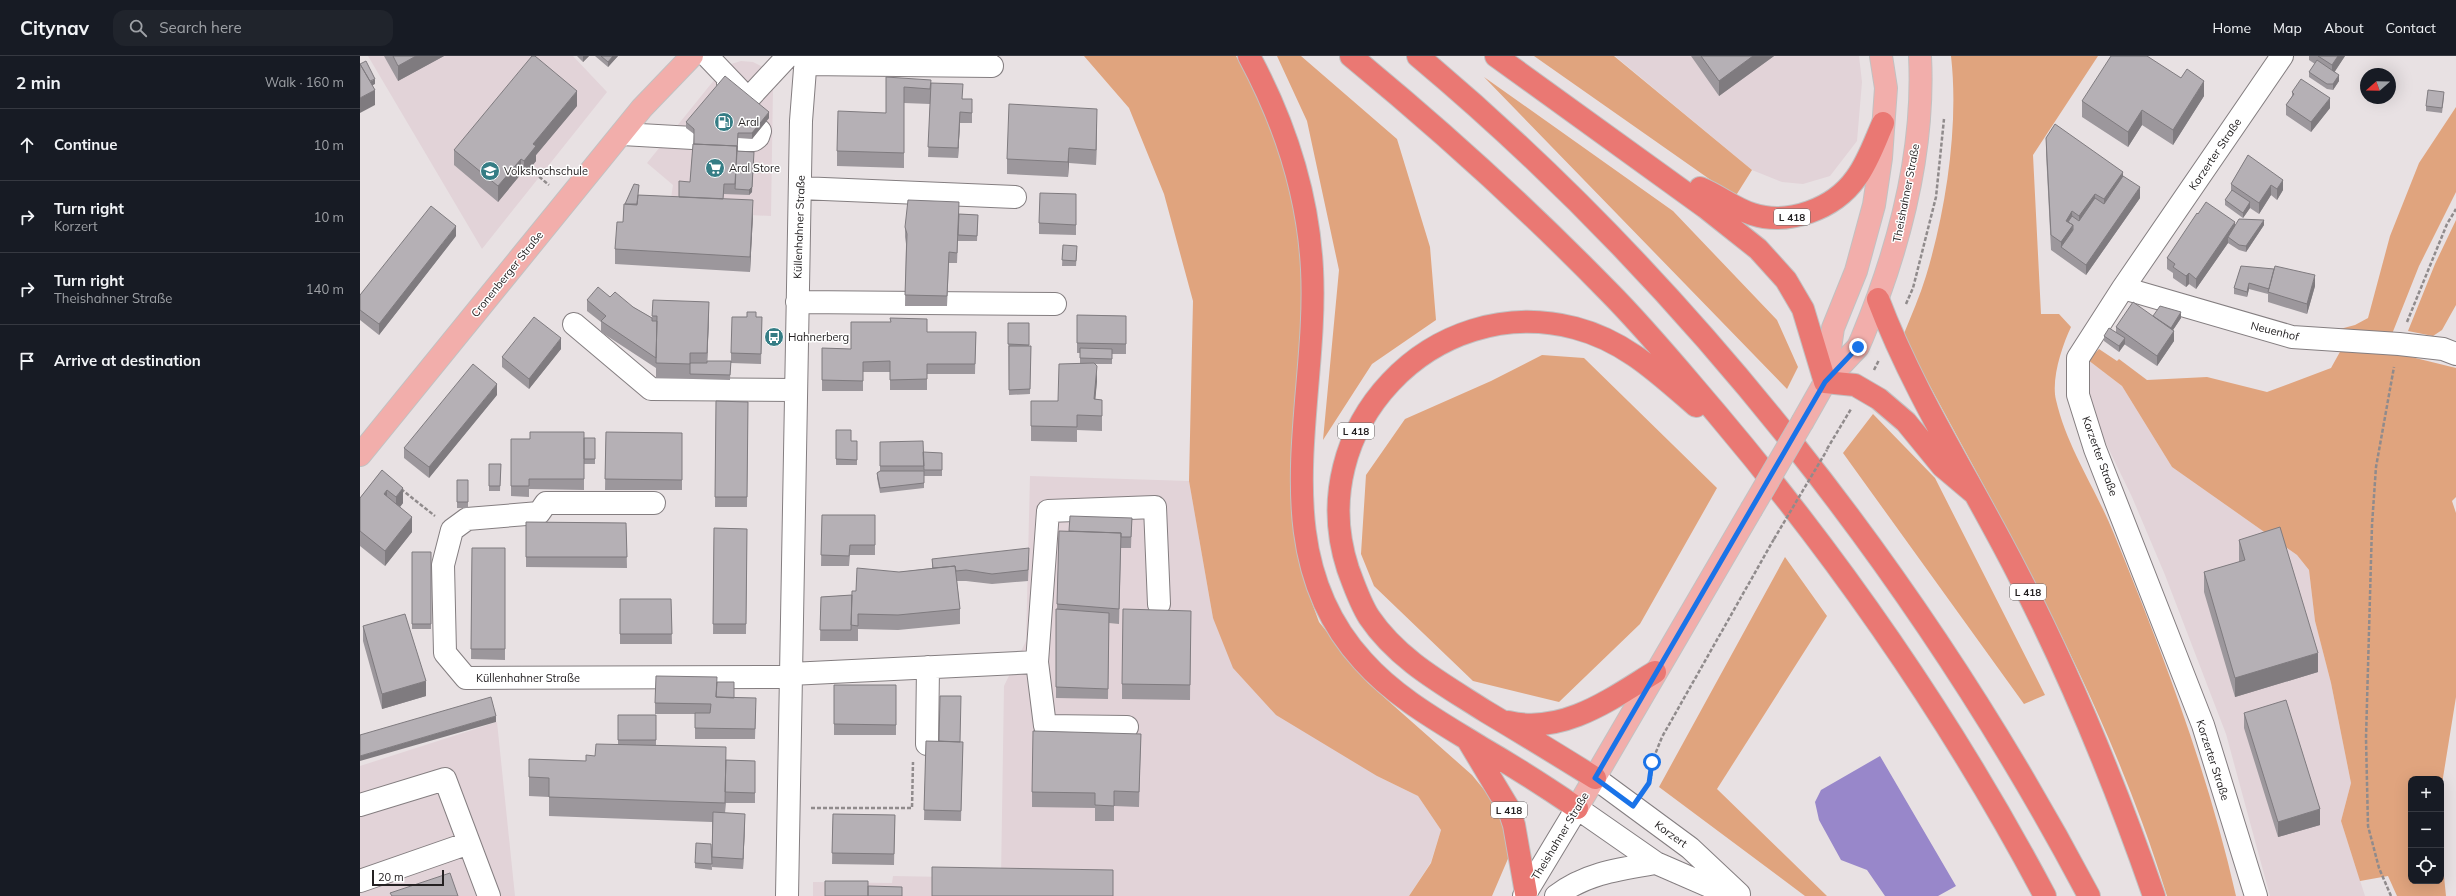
<!DOCTYPE html>
<meta charset="utf-8">
<style>
:root{--surface:#171b24;--page:#20242c;--text:#f1f3f6;--muted:#9ea1a6;--line:#363941}
body{margin:0;font-family:Mulish,sans-serif;background:var(--page);color:var(--text)}
.controls{position:absolute;right:12px;bottom:12px;display:grid;overflow:hidden;border-radius:8px;box-shadow:0 4px 16px #0002}
.controls button{width:36px;height:36px;display:grid;place-items:center;padding:0;border:0;border-bottom:1px solid var(--line);background:var(--surface);color:var(--text);font:20px sans-serif}
.compass{position:absolute;left:2000px;top:12px;width:36px;height:36px;border-radius:50%;background:var(--surface);box-shadow:0 4px 16px #0002;rotate:250deg}
.scale{position:absolute;left:12px;bottom:10px;width:72px;box-sizing:border-box;padding-left:4px;border:2px solid #242122;border-top:0;font-size:11px;line-height:14px;white-space:nowrap;color:#242122;-webkit-text-stroke:3px #fff;paint-order:stroke}
.stop{position:absolute;width:12px;height:12px;margin:-9px;border:3px solid #1a73e8;border-radius:50%;background:#fff}
.stop.end{background:#1a73e8;border-color:#fff;box-shadow:0 1px 4px #0008}
.list{margin:0;padding:0;list-style:none}
h2{display:flex;justify-content:space-between;align-items:center;height:52px;margin:0;padding:0 16px;font-size:17px}
h2 small{font-size:13px;font-weight:400;color:var(--muted)}
.list li{display:grid;grid-template-columns:26px 1fr auto;gap:12px;align-items:center;box-sizing:border-box;height:72px;padding:0 16px;border-top:1px solid var(--line)}
.list b{display:block;font-size:15px;white-space:nowrap}
.list p{margin:0;font-size:13px;white-space:nowrap;color:var(--muted)}
.list em{font-size:13px;font-style:normal;color:var(--muted)}
.icon{flex:none;width:22px;height:22px;fill:none;stroke:currentColor;stroke-width:2;stroke-linecap:round;stroke-linejoin:round}
.map{position:relative;flex:none;width:2096px;height:840px;overflow:hidden}
header{display:flex;align-items:center;gap:24px;box-sizing:border-box;height:56px;padding:0 20px;background:var(--surface);border-bottom:1px solid var(--line)}
header strong{font-size:19px}
nav{display:flex;gap:22px;margin-inline-start:auto;font-size:14px}
.search{width:280px;height:36px;background:var(--page);display:flex;align-items:center;gap:10px;box-sizing:border-box;padding:0 14px;border-radius:12px;color:var(--muted);font-size:15px}
main{display:flex}
aside{flex:1;background:var(--surface)}
.map>svg:first-child{display:block}
.built{fill:#e2d3d8}
.green{fill:#e0a47e}
.water{fill:#9887ca}
.lines{fill:none;stroke-linecap:round;stroke-linejoin:round}
.minor-casing{stroke:#847e80;stroke-width:24}
.major-casing{stroke:#c2c1c1;stroke-width:24}
.highway-casing{stroke:#c2c1c1;stroke-width:24}
.path{stroke:#908b8c;stroke-width:2.5;stroke-dasharray:4 2;stroke-linecap:butt}
.minor{stroke:#fff;stroke-width:22}
.major{stroke:#f2aeab;stroke-width:22}
.highway{stroke:#ea7873;stroke-width:22}
.major-bridge-casing{stroke:#c2c1c1;stroke-width:24;stroke-linecap:butt}
.path-bridge{stroke:#908b8c;stroke-width:2.5;stroke-dasharray:4 2;stroke-linecap:butt}
.major-bridge{stroke:#f2aeab;stroke-width:22}
.wall{fill:#9c979c}
.shaded-wall{fill:#7f7b7f}
.building{fill:#b5b0b5;stroke:#7f7b7f}
.route{stroke:#1a73e8;stroke-width:5}
.labels{text-anchor:middle;stroke-width:3;stroke-linejoin:round;paint-order:stroke}
.shield{fill:#fff;stroke:#666464;stroke-width:1}
.shield-label{font-size:10px;font-weight:bold;fill:#242122}
.poi-label{font-size:11px;fill:#242122;stroke:#fff;text-anchor:start}
.street-label{font-size:11px;fill:#242122;stroke:#fff}
</style>
<header>
<strong>Citynav</strong>
<div class="search"><svg class="icon" aria-label="search" viewBox="0 0 24 24"><circle cx="10" cy="10" r="6"/><path d="M15 15l6 6"/></svg>Search here</div>
<nav><a>Home</a><a>Map</a><a>About</a><a>Contact</a></nav>
</header>
<main>
<aside>
<h2>2 min<small>Walk · 160 m</small></h2>
<ul class="list">
<li><svg class="icon" aria-label="ahead" viewBox="0 0 24 24"><path d="M12 20V5M6 11l6-6 6 6"/></svg><div><b>Continue</b></div><em>10 m</em></li>
<li><svg class="icon" aria-label="right" viewBox="0 0 24 24"><path d="M7 20v-9h11M14 6l5 5-5 5"/></svg><div><b>Turn right</b><p>Korzert</p></div><em>10 m</em></li>
<li><svg class="icon" aria-label="right" viewBox="0 0 24 24"><path d="M7 20v-9h11M14 6l5 5-5 5"/></svg><div><b>Turn right</b><p>Theishahner Straße</p></div><em>140 m</em></li>
<li><svg class="icon" aria-label="arrive" viewBox="0 0 24 24"><path d="M6 21V4h12l-3 4 3 4H6"/></svg><div><b>Arrive at destination</b></div></li>
</ul>
</aside>
<div class="map">
<svg width="2096" height="840" viewBox="0 0 2096 840">
<rect width="100%" height="100%" fill="#e8e1e3"/>
<path class="built" d="M8,0H213L247,36L122,193Z
M1255,0H1499L1502,26L1497,85L1470,120L1443,128L1422,126L1392,114Z
M381,5L393,6L403,11L413,30L411,160L309,155L313,129L287,107L359,18L368,9Z
M1728,304L1762,330L1812,411L1937,499L1949,514L1955,565L1971,627L1991,727L1981,765L2005,840H1910L1866,678L1805,519L1772,441L1739,373L1727,332Z
M670,420L829,425L853,562L1017,720L1058,740L1081,774L1071,806L1049,840H453V826L532,827L533,820L641,822L644,630L666,585Z
M137,666L155,840H0V710Z"/>
<path class="green" d="M724,0H876L905,52L924,109L937,167L943,238L930,420L932,463L944,525L959,566L1008,627L1112,719L1139,752L1150,798L1132,840H1049L1071,807L1081,774L1058,740L1017,720L916,659L873,612L853,562L829,425L833,245L804,138L769,52Z
M917,0H941L1037,83L1070,191L1076,264L1012,308L963,384L979,214L947,65Z
M1174,0H1254L1392,114L1375,141Z
M1591,0H1738L1673,99L1681,258H1699L1711,271C1702,290 1691,323 1696,344C1707,392 1736,433 1754,478C1802,595 1848,716 1876,840H1807C1799,815 1791,790 1782,766C1720,597 1628,439 1543,280C1551,260 1560,240 1566,220C1586,154 1599,69 1591,0Z
M1124,21L1313,155L1417,264L1438,311L1427,333Z
M2096,51V136L2059,210L2032,278L1965,277L1995,269L2008,262L2030,180L2059,107Z
M2096,164V249L2082,274L2073,280L2048,275L2075,208Z
M1739,293L1757,305L1759,303L1787,324L1847,321L1907,336L1971,312L1981,294L2035,297L2096,312V441L2092,445L2096,457V641L2081,734V723H2051V825H2081V791L2086,840H2037L2028,820L2000,825L1981,765L1991,727L1971,627L1955,565L1949,514L1937,499L1812,411L1762,330L1728,304Z
M1182,299L1224,302L1357,432L1280,568L1199,646L1113,625L1014,530L1001,498L1006,419L1045,363L1131,325Z
M1513,358L1575,422L1685,639L1664,648L1483,397Z
M1425,501L1467,560L1357,733L1467,840H1445L1299,731Z"/>
<path class="water" d="M1520,700L1596,830L1578,840H1525L1507,814L1481,804L1459,764L1455,746L1461,734Z"/>
<g class="lines">
<defs>
<path id="minor" d="M347,0L370,24L368,27
M445,8L632,10
M370,24L388,43L426,2
M262,78L333,82
M379,84H394L398,81L400,75
M440,132L655,141
M1763,232L1932,281L2039,288L2083,293L2096,298
M437,246L695,248
M214,268L291,333L435,334
M294,447H186L179,457L107,463L92,474L83,509L85,597L106,622L430,621
M677,606L685,670L767,671
M430,618L677,606L688,455L795,451L799,548
M567,688L568,611
M1235,722L1330,792L1379,838
M0,749L85,723L129,840
M0,825L109,787
M427,840L441,65L446,0
M1164,840L1217,752L1296,807L1372,840
M1196,840C1226,817 1260,813 1296,807
M1896,840L1843,669L1735,393L1718,339V302L1763,232L1922,0"/>
<path id="major" d="M1465,326L1473,272L1496,215L1514,149L1521,102L1526,32L1521,0
M1443,365L1465,326L1498,291L1502,282C1539,193 1565,97 1560,0
M0,399L282,52L332,0
M1217,752L1391,454"/>
<path id="highway" d="M889,0C925,67 948,136 952,213C959,346 901,494 1003,605C1036,642 1080,666 1122,692C1155,711 1186,731 1217,752
M991,0C1081,74 1166,151 1247,234C1286,273 1321,316 1357,358C1482,506 1594,668 1685,840
M1058,0C1330,228 1563,526 1729,840
M1136,0L1345,151L1398,193L1426,224L1443,253L1465,326L1495,329L1519,343L1546,366L1582,410L1614,437
M1340,132C1358,139 1373,152 1392,158C1428,170 1474,153 1496,122C1508,106 1515,85 1523,67
M1518,243C1554,338 1610,424 1656,514C1711,620 1755,728 1794,840
M1148,666C1203,679 1251,643 1295,616
M1109,686L1148,751L1154,769L1166,837
M1235,722C1198,699 1162,677 1125,655C1083,628 1038,604 1009,561C1000,547 994,529 988,513C942,373 1072,235 1215,272C1265,285 1298,317 1336,350"/>
</defs>
<use href="#minor" class="minor-casing"/>
<use href="#major" class="major-casing"/>
<use href="#highway" class="highway-casing"/>
<path class="path" d="M170,113L189,129
M1546,248L1553,232L1576,141L1584,63
M2047,266L2087,168L2096,153
M1514,314L1519,304
M1467,393L1491,353
M41,433L75,460
M1287,731L1291,722L1292,706L1302,681L1414,483
M451,752H552L553,706
M2031,840L2019,812L2008,770L2006,682L2012,469L2016,411L2034,311"/>
<use href="#minor" class="minor"/>
<use href="#major" class="major"/>
<use href="#highway" class="highway"/>
<defs>
<path id="major-bridge" d="M1391,454L1443,365"/>
</defs>
<use href="#major-bridge" class="major-bridge-casing"/>
<path class="path-bridge" d="M1414,483L1467,394"/>
<use href="#major-bridge" class="major-bridge"/>
</g>
<path class="wall" d="M24,0H84L38,25Z
M217,0H229L223,6Z
M235,0H258L248,11Z
M1331,0H1414L1359,40Z
M1949,0H1985L1974,16L1979,25L1973,34L1967,33L1949,21V16L1955,8L1949,4Z
M526,21L571,29L603,43H612V67H600L598,102L568,101L570,48L544,47V112L477,110V95L526,57Z
M1932,36L1970,52L1951,76L1926,59V49L1932,40Z
M1844,40L1813,89L1782,69L1768,91L1722,61V45Z
M2084,41L2082,57L2066,55V50Z
M217,50L176,99V105L164,120L161,118L138,146L94,109V94Z
M409,62L392,83L378,82L377,95L392,136L389,139L364,138L363,143L393,159L390,216L255,208V193L263,166L265,148L279,139L319,141L330,126L334,78L326,72V66Z
M737,68L736,109L709,107L708,121L647,118V103Z
M1686,82L1763,120L1780,142L1726,219L1691,194L1686,97Z
M1888,99L1923,134L1917,144L1911,139L1899,158L1890,152L1883,162L1865,149V144L1871,136V128Z
M716,149V179L679,178V167Z
M599,158L618,159L617,185H598V181L597,207H589L587,250H545L546,188L545,181V171Z
M1838,158L1875,170L1904,169L1886,196L1879,194L1868,187L1836,233L1829,228L1826,231L1813,222V217L1807,213V202Z
M96,180L19,279L0,264V239Z
M703,189L717,195L716,210H702Z
M1881,210L1955,230L1947,258L1908,246V238L1889,233L1887,241L1874,238V232Z
M250,241L273,251L292,262L293,244L349,261L347,305H371L370,324L296,322V312L241,276V266L227,255V244Z
M717,259L766,260V298H752V308H735L737,325L735,343L742,344V375L717,374V386L671,385V345H698L720,308V297H717Z
M1793,260L1821,262L1813,274L1814,285L1797,310L1764,288L1759,296L1744,285V280L1756,276V271Z
M396,261H402L401,308L371,307V297Z
M648,267H669V290H671L670,338L649,339Z
M567,276H616L615,318H567V334H530V316H503V335H462V292L491,293Z
M201,293L169,333L142,311V301Z
M137,339L69,422L44,402V392Z
M356,345L388,346L387,451H355Z
M476,374L491,385H497V409H476Z
M246,376L322,377V434H245Z
M235,382V408H224V434L169,433V441L151,440V383L224,384Z
M520,386L563,400L582,397V420H564V432L520,437L517,422V417L520,415Z
M129,408H141L140,435H129Z
M22,414L43,447L40,451L52,476L25,510L0,490V442Z
M97,424H108V452H97Z
M462,459H515V499H490L489,510H461Z
M772,462L771,492H761L759,568L749,567L748,643L696,642V553H697L699,475H709Z
M166,466L266,467L267,512L166,511Z
M354,472L387,473L386,578H353Z
M1879,484L1958,616L1875,641L1844,536V516L1879,506Z
M112,492H145V604L111,603Z
M52,496H71V573H52Z
M572,503H669L668,525L632,528L606,525H597L600,553V568L538,574L498,573V585H460L461,541L492,539L496,535L539,516L572,512Z
M260,543H311L312,588H260Z
M831,555L830,644L762,643V628Z
M3,570L66,640L22,653L3,585Z
M357,626L374,642L396,652L395,683H335V658H295V647Z
M474,629H536V679H474Z
M1884,657L1960,769L1918,781L1884,672Z
M258,659H296V689L366,704L395,705V747H366L365,757L385,768L383,813L352,811V766L189,760V741L169,740V703L226,705L258,689Z
M781,678L779,751L754,750V765H735V752L672,751V736Z
M566,685L603,686L601,765L564,764Z
M473,758L535,759L534,809L472,808Z
M351,788L352,814L335,812V807Z"/>
<path class="shaded-wall" d="M56,0H84L38,25V10Z
M223,0H229L223,6Z
M253,0H258L248,11V6Z
M1393,0H1414L1359,40V25Z
M1978,0H1985L1972,20V9Z
M1979,19V25L1973,34V28Z
M15,23V28L6,33V28Z
M1844,25V40L1813,89V74Z
M15,34V49L0,57V42Z
M217,35V50L176,99V105L164,120V105L173,88Z
M1970,42V52L1951,76V66Z
M737,53V68L736,109V94Z
M1782,54V69L1768,91V76Z
M409,56V62L392,83V77Z
M600,56V67L598,102V92Z
M709,92V107L708,121V106Z
M394,102L392,136L389,139V134Z
M161,103V118L138,146V130Z
M1763,116V131L1744,158V143Z
M1923,124V134L1917,144V133Z
M1911,129V139L1899,158V147Z
M1780,131V142L1726,219V209Z
M1735,138V153L1719,175V160Z
M393,144V159L390,216V201Z
M1890,146V152L1883,162V157Z
M1712,155L1713,184L1701,191V186L1706,165Z
M1904,164V169L1886,196V190Z
M1875,166V176L1868,181V187L1836,233V223Z
M96,170V180L19,279V268Z
M1829,217V228L1826,231V220Z
M1955,219V230L1947,258V248Z
M1889,227V233L1887,241V236Z
M349,246V261L347,312V297Z
M1821,256V262L1811,277V272Z
M1814,275V285L1797,310V300Z
M201,282V293L169,333V323Z
M1765,282V288L1759,296V290Z
M737,310V325L734,359V343Z
M137,328V339L69,422V411Z
M43,432V447L36,456V441Z
M27,434V449L24,438Z
M52,461V476L25,510V495Z
M1958,597V616L1875,641V622Z
M66,625V640L22,653V638Z
M136,660V666L0,705V700Z
M1960,753V769L1918,781V766Z
M385,758V768L383,813V803Z"/>
<path class="building" d="M33,0H56L38,10Z
M172,0H175L217,35L173,88L176,90L164,105L161,103L138,130L94,94Z
M241,0H253L248,6Z
M1341,0H1393L1359,25Z
M1751,0H1787L1821,22L1827,13L1844,25L1813,74L1782,54L1768,76L1722,45Z
M1958,0H1978L1972,9Z
M1957,4L1979,19L1973,28H1967L1949,16Z
M6,5L15,23L10,25L0,8Z
M0,8L15,34L0,42Z
M365,20L409,56L392,77H378L377,95V90L334,88V73L326,66Z
M526,21L571,24L570,33L544,31V97L477,95L478,55L526,57Z
M1941,23L1970,42L1951,66L1926,49L1934,38L1932,36Z
M571,27L603,28L602,43H612V57L600,56L598,92L568,91Z
M2068,34L2084,36L2082,52L2066,50Z
M649,48L737,53L736,94L709,92L708,106L647,103Z
M1695,68L1763,116L1744,143L1735,138L1719,160L1712,155L1706,165L1713,169L1701,186L1691,179L1686,82Z
M333,88L377,90L375,128H364L363,143L319,141V125L330,126Z
M377,95L394,96L392,131L389,134L375,133Z
M1888,99L1923,124L1917,133L1911,129L1899,147L1871,128Z
M1763,120L1780,131L1726,209L1701,191L1713,174V169L1708,166L1712,160L1719,165L1735,142L1744,148Z
M274,128L279,129L277,148H265Z
M1872,134L1890,146L1883,157L1865,144Z
M680,137L716,138V169L679,167Z
M278,139L393,144L390,201L255,193L257,166H263L264,148L277,149Z
M548,144L599,146L597,197L589,196L587,240L545,239L547,178L545,171Z
M1846,146L1875,166L1836,223L1829,217L1826,220L1813,211L1815,208L1807,202L1837,157L1838,158Z
M71,150L96,170L19,268L0,254V239Z
M599,158L618,159L617,180L598,179Z
M1879,163L1904,164L1886,190L1879,189L1868,181Z
M703,189L717,190L716,205L702,204Z
M1881,210L1914,213L1909,233L1889,227L1887,236L1874,232Z
M1915,210L1955,219L1947,248L1908,236Z
M238,231L250,241L255,236L273,251L292,262V265H297L296,302L241,265L246,260L227,244Z
M293,244L349,246L347,297H330V308L296,307L297,260H292Z
M1773,246L1814,275L1797,300L1756,271Z
M1800,250L1821,256L1811,272L1793,260Z
M387,256H396V261H402L401,298L371,297L372,261H387Z
M717,259L766,260V288L717,287Z
M174,261L201,282L169,323L142,301Z
M530,262L567,263V276H616L615,308H567V323L530,324V305L503,306V325L462,324V292L491,293V266H531Z
M648,267H669V289L648,288Z
M1749,272L1765,282L1759,290L1744,280Z
M649,290H671L670,333L649,334Z
M720,292L752,293V303L720,302Z
M347,305H371L370,319L330,318V307H347Z
M734,307L737,310L734,343L742,344V360L717,359V371L671,370V345H698L699,308Z
M113,308L137,328L69,411L44,392Z
M356,345L388,346L387,441H355Z
M476,374H491V385H497V404L476,403Z
M170,376H224V423H169V430H151V383H170Z
M246,376L322,377V424L245,423Z
M224,382H235V403H224Z
M563,385L564,410H520V386Z
M563,396L582,397V414H564Z
M129,408H141L140,430H129Z
M22,414L43,432L36,441L27,434L24,438L52,461L25,495L0,475V442Z
M520,415H564V427L520,432L517,417Z
M97,424H108V446H97Z
M462,459H515V489H490L489,500L461,499Z
M710,460L772,462L771,481H761V477L709,475Z
M166,466L266,467L267,501H166Z
M1920,471L1958,597L1875,622L1844,516L1885,504L1879,484Z
M354,472L387,473L386,568H353Z
M699,475L761,477L759,553L697,548Z
M112,492H145V593H111Z
M669,492L668,514L632,518L606,514L596,515L595,510L573,512L572,503Z
M52,496H71V568H52Z
M595,510L600,553L538,559L498,558V570L491,569L492,535H496L497,512L539,516Z
M492,539L491,574H460L461,541Z
M260,543H311L312,578H260Z
M696,553L749,557L748,633L696,631Z
M763,553L831,555L830,629L762,628Z
M45,558L66,625L22,638L3,570Z
M296,620L357,621L356,641L396,642L395,673L335,672V657H350L351,648L295,647Z
M357,626H374V642L356,641Z
M474,629H536V669L474,668Z
M580,640H601L600,686L579,685Z
M131,641L136,660L0,700V679Z
M1926,644L1960,753L1918,766L1884,657Z
M258,659H296V684H258Z
M673,675L781,678L779,736L754,735V750L735,749V737L672,736Z
M566,685L603,686L601,755L564,754Z
M236,688L366,691L365,747L189,741V722L169,721V703L226,705V699L235,700Z
M366,704L395,705V737L365,736Z
M353,756L385,758L383,803L352,801Z
M473,758L535,759L534,798L472,797Z
M336,787L351,788L352,808L335,807Z
M572,811L753,814V840H572Z
M90,817L98,840H32L30,837Z
M465,825H508V840H465Z
M508,830L542,831V840H508Z"/>
<g class="lines">
<path class="route" d="M1292,706L1289,727L1273,750L1235,722L1465,326L1498,291"/>
</g>
<defs>
<symbol id="fuel-disc" viewBox="-11 -11 22 22"><circle r="9.5" fill="#357d85" stroke="#fff"/><path d="M-5.5-6h7V0h2V4h1.3V-2.5L3-4.5l.8-.8L6-3V5H2.5V1h-1V6h-7ZM-4.2-4.7v3.2H.2V-4.7Z" fill="#fff"/></symbol>
<symbol id="supermarket-disc" viewBox="-11 -11 22 22"><circle r="9.5" fill="#357d85" stroke="#fff"/><path d="M-6-5.5h2.5l.6 2H6L4.5 2H-2.5L-4.4-4H-6ZM-1.5 3.2a1.3 1.3 0 1 0 .1 0ZM3 3.2a1.3 1.3 0 1 0 .1 0Z" fill="#fff"/></symbol>
<symbol id="university-disc" viewBox="-11 -11 22 22"><circle r="9.5" fill="#357d85" stroke="#fff"/><path d="M0-5L7-2L0 1L-7-2ZM-4 1L0 2.5L4 1V4Q0 6-4 4Z" fill="#fff"/></symbol>
<symbol id="bus-disc" viewBox="-11 -11 22 22"><circle r="9.5" fill="#357d85" stroke="#fff"/><path d="M-5-6H5V4H4V6H2V4H-2V6H-4V4H-5ZM-3.5-4V0h7V-4ZM-3.5 1.2v1.5H-2V1.2ZM2 1.2v1.5H3.5V1.2Z" fill="#fff"/></symbol>
</defs>
<g fill-rule="evenodd">
<use href="#fuel-disc" x="353" y="55" width="22" height="22"/>
<use href="#supermarket-disc" x="344" y="101" width="22" height="22"/>
<use href="#university-disc" x="119" y="104" width="22" height="22"/>
<use href="#bus-disc" x="403" y="270" width="22" height="22"/>
</g>
<g class="labels">
<g class="shield">
<rect x="1414" y="153" width="36" height="16" rx="3"/>
<rect x="978" y="367" width="36" height="16" rx="3"/>
<rect x="1650" y="528" width="36" height="16" rx="3"/>
<rect x="1131" y="746" width="36" height="16" rx="3"/>
</g>
<g class="shield-label">
<text x="1432" y="165">L 418</text>
<text x="996" y="379">L 418</text>
<text x="1668" y="540">L 418</text>
<text x="1149" y="758">L 418</text>
</g>
<g class="poi-label">
<text x="378" y="70">Aral</text>
<text x="369" y="116">Aral Store</text>
<text x="144" y="119">Volkshochschule</text>
<text x="428" y="285">Hahnerberg</text>
</g>
<g class="street-label">
<text transform="translate(1855 98) rotate(-56)" y="4">Korzerter Straße</text>
<text transform="translate(1546 137) rotate(-79)" y="4">Theishahner Straße</text>
<text transform="translate(439 171) rotate(-88)" y="4">Küllenhahner Straße</text>
<text transform="translate(147 218) rotate(-51)" y="4">Cronenberger Straße</text>
<text transform="translate(1915 275) rotate(14)" y="4">Neuenhof</text>
<text transform="translate(1740 400) rotate(70)" y="4">Korzerter Straße</text>
<text x="168" y="626">Küllenhahner Straße</text>
<text transform="translate(1853 704) rotate(72)" y="4">Korzerter Straße</text>
<text transform="translate(1311 778) rotate(36)" y="4">Korzert</text>
<text transform="translate(1200 780) rotate(-59)" y="4">Theishahner Straße</text>
</g>
</g>
</svg>
<div class="controls">
<button>+</button>
<button>−</button>
<button><svg class="icon" aria-label="locate" viewBox="0 0 24 24"><circle cx="12" cy="12" r="6"/><path d="M12 2v4M12 18v4M2 12h4M18 12h4"/></svg></button>
</div>
<svg class="compass" viewBox="-18 -18 36 36"><path d="M0-13l5 13h-10z" fill="#e53935"/><path d="M0 13l5-13h-10z" fill="#9ea1a6"/></svg>
<div class="scale">20 m</div>
<div class="stop" style="left:1292px;top:706px"></div>
<div class="stop end" style="left:1498px;top:291px"></div>
</div>
</main>
